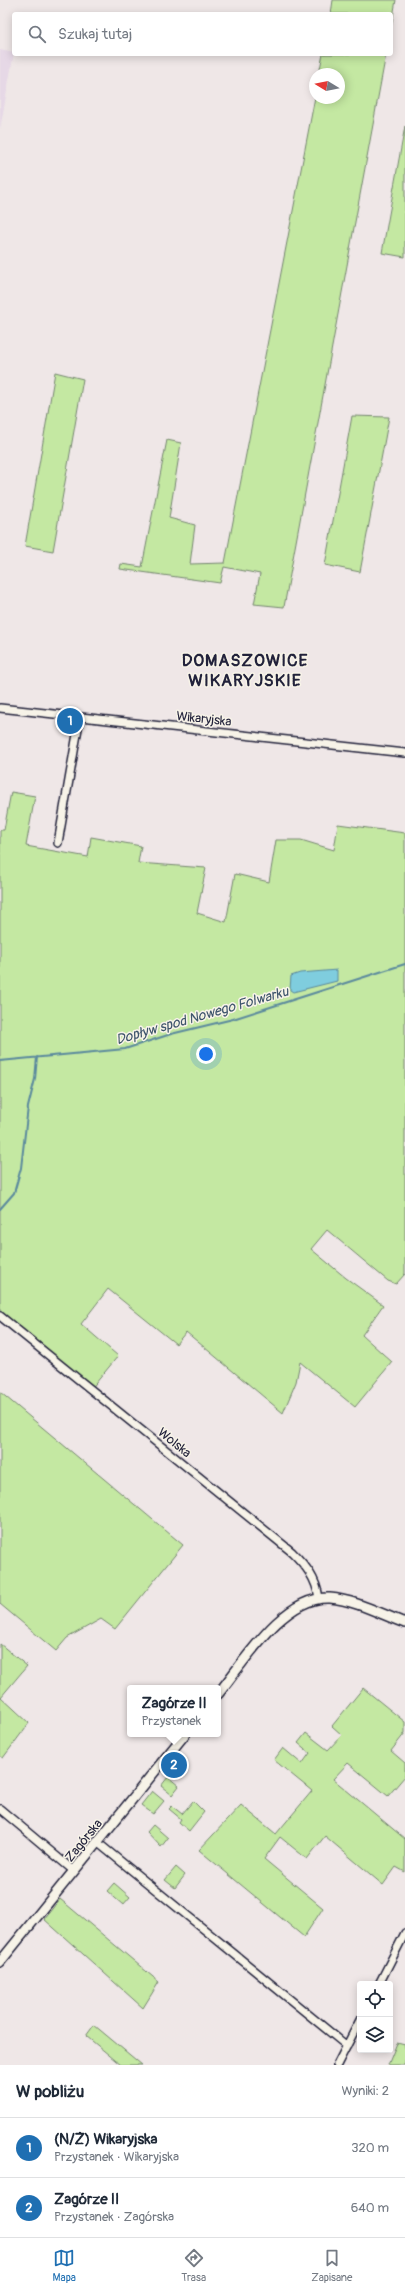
<!DOCTYPE html>
<html lang="pl">
<meta charset="utf-8">
<style>
:root{--surface:#fff;--page:#f2f2f3;--text:#1f2937;--muted:#747a83;--line:#e0e1e3;--accent:#1f6fb2}
body{margin:0;font-family:Pangolin,sans-serif;background:var(--page);color:var(--text)}
.controls{position:absolute;right:12px;bottom:12px;display:grid;overflow:hidden;border-radius:4px;box-shadow:0 2px 10px #0003}
.controls button{width:36px;height:36px;display:grid;place-items:center;padding:0;border:0;border-bottom:1px solid var(--line);background:var(--surface);color:var(--text);font:20px sans-serif}
.compass{position:absolute;left:309px;top:68px;width:36px;height:36px;border-radius:50%;background:var(--surface);box-shadow:0 2px 10px #0003;rotate:280deg}
.you{position:absolute;left:206px;top:1054px;width:14px;height:14px;margin:-10px;border:3px solid #fff;border-radius:50%;background:#1a73e8;box-shadow:0 0 0 6px #1a73e833}
.badge{display:grid;place-items:center;width:26px;height:26px;border-radius:50%;background:var(--accent);color:#fff;font-size:13px;font-weight:700}
.pin{position:absolute;translate:-50% -50%;border:2px solid #fff;box-shadow:0 1px 4px #0006}
.popup{position:absolute;left:127px;top:1685px;width:94px;height:52px;box-sizing:border-box;display:grid;place-content:center;border-radius:4px;background:var(--surface);filter:drop-shadow(0 1px 3px #0005);font-size:13px;white-space:nowrap;color:var(--muted)}
.popup b{font-size:15px;color:var(--text)}
.popup::after{content:'';position:absolute;left:50%;top:100%;margin-left:-8px;border:8px solid transparent;border-top-color:var(--surface)}
.list{margin:0;padding:0;list-style:none}
h2{display:flex;justify-content:space-between;align-items:center;height:52px;margin:0;padding:0 16px;font-size:17px}
h2 small{font-size:13px;font-weight:400;color:var(--muted)}
.list li{display:grid;grid-template-columns:26px 1fr auto;gap:12px;align-items:center;box-sizing:border-box;height:60px;padding:0 16px;border-top:1px solid var(--line)}
.list b{display:block;font-size:15px;white-space:nowrap}
.list p{margin:0;font-size:13px;white-space:nowrap;color:var(--muted)}
.list em{font-size:13px;font-style:normal;color:var(--muted)}
.icon{flex:none;width:22px;height:22px;fill:none;stroke:currentColor;stroke-width:2;stroke-linecap:round;stroke-linejoin:round}
.map{position:relative;flex:none;width:405px;height:2065px;overflow:hidden}
.search{position:absolute;background:var(--surface);box-shadow:0 2px 10px #0003;left:12px;right:12px;top:12px;height:44px;display:flex;align-items:center;gap:10px;box-sizing:border-box;padding:0 14px;border-radius:4px;color:var(--muted);font-size:15px}
.sheet{height:172px;background:var(--surface)}
nav{display:flex;justify-content:space-around;align-items:center;box-sizing:border-box;height:56px;border-top:1px solid var(--line);background:var(--surface);font-size:11px;color:var(--muted)}
nav a{display:grid;justify-items:center;gap:2px}
nav .on{color:var(--accent)}
.map>svg:first-child{display:block}
.built{fill:#e6d8e6}
.green{fill:#c4e8a2;stroke:#73856e}
.water{fill:#7fcdde;stroke:#5a899d}
.lines{fill:none;stroke-linecap:round;stroke-linejoin:round}
.stream{stroke:#5a899d;stroke-width:2}
.minor-casing{stroke:#22223b;stroke-width:10}
.tertiary-casing{stroke:#22223b;stroke-width:12}
.minor{stroke:#f7f3e8;stroke-width:7}
.tertiary{stroke:#f7f3e8;stroke-width:9}
.labels{text-anchor:middle;stroke-width:3;stroke-linejoin:round;paint-order:stroke}
.street-label{font-size:13px;fill:#22223b;stroke:#f7f3e8}
.water-label{font-size:14px;font-style:italic;fill:#3e556c;stroke:#f7f3e8}
.district-label{font-size:17px;font-weight:bold;letter-spacing:1px;fill:#22223b;stroke:#f7f3e8}
</style>
<div class="map">
<svg width="405" height="2065" viewBox="0 0 405 2065">
<rect width="100%" height="100%" fill="#efe7e7"/>
<filter id="ink" filterUnits="userSpaceOnUse"><feTurbulence type="fractalNoise" baseFrequency=".025" numOctaves="2"/><feDisplacementMap in="SourceGraphic" scale="8" xChannelSelector="R" yChannelSelector="G"/><feConvolveMatrix kernelMatrix="1 2 1 2 8 2 1 2 1" color-interpolation-filters="sRGB"/></filter>
<g filter="url(#ink)">
<path class="built" d="M0,50L14,53L0,129Z"/>
<path class="green" d="M333,0H396L391,28V14H331Z
M323,54H386L284,607L254,604L260,574L224,567L220,583L120,569L121,564L142,567L167,440L181,443L169,518L195,525L190,564L225,563L315,97L339,98V74H319Z
M405,126V257L382,253Z
M55,372L83,379L53,551L25,546Z
M352,416L389,417L360,572L325,565Z
M11,792L35,796L26,846L88,857L91,837L141,846L138,863L206,868L197,913L226,922L235,874L269,882L276,840H301L334,850L338,824L405,833V1274L396,1284L388,1281L327,1230L311,1249L346,1278L383,1305L362,1335L392,1362L355,1407L300,1362L296,1382L283,1413L186,1332L176,1344L108,1289L81,1324L118,1356L91,1389L0,1316V830H4Z
M0,1392L183,1545L115,1629L101,1619L67,1638L56,1651L0,1604Z
M0,1644L27,1666L1,1697L29,1723L3,1758L0,1756Z
M363,1688L405,1722V1733L391,1751L405,1763V1776L388,1796L348,1763L333,1779L405,1839V1872L396,1867L383,1885L325,1836L307,1859L280,1837L264,1859L323,1908L304,1937L199,1850L241,1805L276,1834L312,1791L274,1760L283,1748L302,1764L310,1753L298,1743L306,1733L328,1750L342,1735L332,1726Z
M168,1777L179,1786L172,1795L161,1786Z
M152,1791L164,1801L153,1814L141,1805Z
M193,1801L204,1812L189,1831L179,1822L181,1819L169,1809L172,1806L182,1814Z
M153,1825L168,1838L161,1847L147,1832Z
M176,1867L185,1875L175,1888L165,1880Z
M114,1883L130,1897L123,1905L107,1891Z
M60,1899L159,1982L143,2008L44,1919Z
M94,2025L142,2065H121L86,2036Z
M397,2043L405,2045V2065H388Z"/>
<path class="water" d="M337,970V981L293,992L290,990L291,976L300,973Z"/>
<g class="lines">
<path class="stream" d="M0,1061L125,1049L171,1034L233,1019L405,964
M0,1209L14,1193L21,1168L28,1107L35,1079L37,1057"/>
<defs>
<path id="minor" d="M0,708L405,753
M58,843L80,717
M0,1316L292,1552C306,1566 316,1578 319,1598
M0,1809L74,1871
M97,1842L347,2046
M379,1984L405,1933
M337,2065L360,2020"/>
<path id="tertiary" d="M218,1694C244,1662 284,1595 330,1598C355,1600 381,1614 405,1623
M0,1962L185,1734"/>
</defs>
<use href="#minor" class="minor-casing"/>
<use href="#tertiary" class="tertiary-casing"/>
<use href="#minor" class="minor"/>
<use href="#tertiary" class="tertiary"/>
</g>
</g>
<g class="labels">
<g class="street-label">
<text transform="translate(204 718) rotate(6)" y="5">Wikaryjska</text>
<text transform="translate(175 1442) rotate(39)" y="5">Wolska</text>
<text transform="translate(83 1840) rotate(-51)" y="5">Zagórska</text>
</g>
<g class="water-label">
<text transform="translate(202 1015) rotate(-16)" y="5">Dopływ spod Nowego Folwarku</text>
</g>
<g class="district-label">
<text x="245" y="666">DOMASZOWICE<tspan x="245" dy="20">WIKARYJSKIE</tspan></text>
</g>
</g>
</svg>
<div class="controls">
<button><svg class="icon" aria-label="locate" viewBox="0 0 24 24"><circle cx="12" cy="12" r="6"/><path d="M12 2v4M12 18v4M2 12h4M18 12h4"/></svg></button>
<button><svg class="icon" aria-label="layers" viewBox="0 0 24 24"><path d="M12 4l9 5-9 5-9-5zM3 14l9 5 9-5"/></svg></button>
</div>
<svg class="compass" viewBox="-18 -18 36 36"><path d="M0-13l5 13h-10z" fill="#e53935"/><path d="M0 13l5-13h-10z" fill="#747a83"/></svg>
<div class="you"></div>
<div class="pin badge" style="left:70px;top:721px">1</div>
<div class="pin badge" style="left:174px;top:1765px">2</div>
<div class="popup"><b>Zagórze II</b>Przystanek</div>
<div class="search"><svg class="icon" aria-label="search" viewBox="0 0 24 24"><circle cx="10" cy="10" r="6"/><path d="M15 15l6 6"/></svg>Szukaj tutaj</div>
</div>
<section class="sheet">
<h2>W pobliżu<small>Wyniki: 2</small></h2>
<ul class="list">
<li><span class="badge">1</span><div><b>(N/Ż) Wikaryjska</b><p>Przystanek · Wikaryjska</p></div><em>320 m</em></li>
<li><span class="badge">2</span><div><b>Zagórze II</b><p>Przystanek · Zagórska</p></div><em>640 m</em></li>
</ul>
</section>
<nav>
<a class="on"><svg class="icon" aria-label="map" viewBox="0 0 24 24"><path d="M3 6l6-2 6 2 6-2v14l-6 2-6-2-6 2zM9 4v14M15 6v14"/></svg>Mapa</a>
<a><svg class="icon" aria-label="directions" viewBox="0 0 24 24"><path d="M12 3l9 9-9 9-9-9zM9 14v-3h6M13 9l2 2-2 2"/></svg>Trasa</a>
<a><svg class="icon" aria-label="saved" viewBox="0 0 24 24"><path d="M7 4h10v16l-5-4-5 4z"/></svg>Zapisane</a>
</nav>
